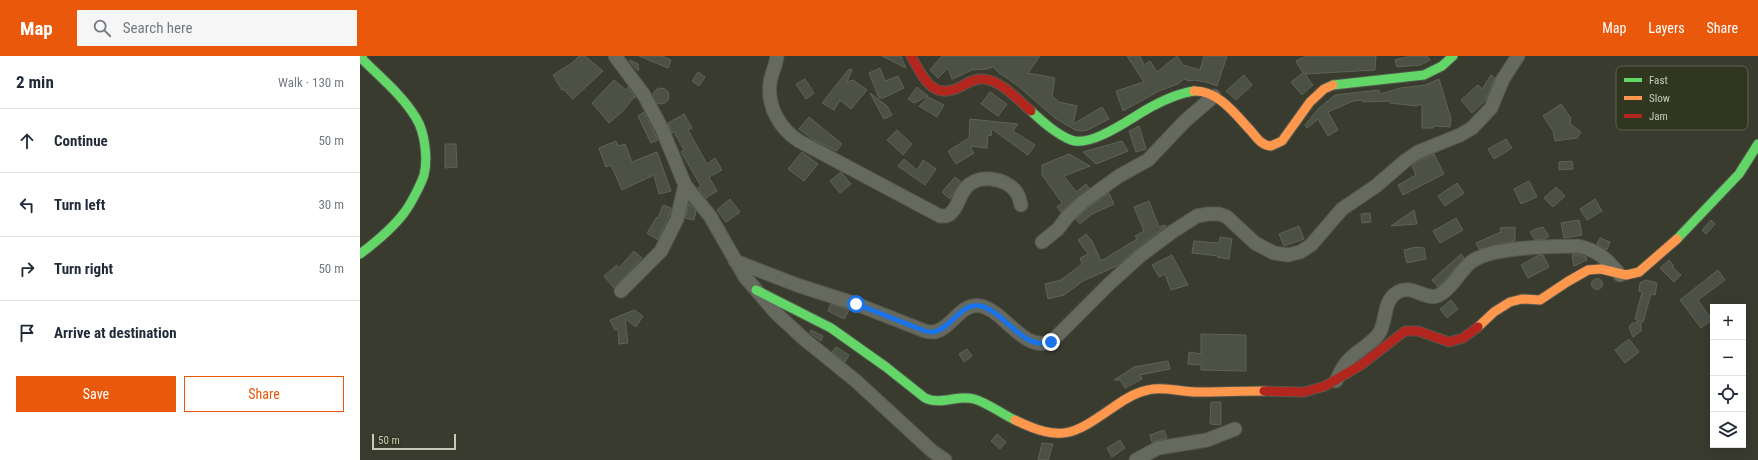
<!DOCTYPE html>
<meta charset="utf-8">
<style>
:root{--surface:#fff;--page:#f6f6f7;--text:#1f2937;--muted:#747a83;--line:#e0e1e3;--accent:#ea580c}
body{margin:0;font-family:"Roboto Condensed",sans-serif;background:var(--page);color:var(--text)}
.controls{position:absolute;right:12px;bottom:12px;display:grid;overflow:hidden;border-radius:0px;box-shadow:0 4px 16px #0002}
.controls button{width:36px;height:36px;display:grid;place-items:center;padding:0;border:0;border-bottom:1px solid var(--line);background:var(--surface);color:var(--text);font:20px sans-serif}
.scale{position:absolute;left:12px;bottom:10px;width:84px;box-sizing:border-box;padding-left:4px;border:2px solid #c6cbb9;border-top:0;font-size:11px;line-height:14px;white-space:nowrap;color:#c6cbb9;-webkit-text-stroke:3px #313621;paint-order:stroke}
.stop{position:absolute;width:12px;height:12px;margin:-9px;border:3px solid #1a73e8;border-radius:50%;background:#fff}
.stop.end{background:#1a73e8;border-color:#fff;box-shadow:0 1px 4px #0008}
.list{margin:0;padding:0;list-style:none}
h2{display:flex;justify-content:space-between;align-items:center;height:52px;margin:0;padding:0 16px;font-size:17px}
h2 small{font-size:13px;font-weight:400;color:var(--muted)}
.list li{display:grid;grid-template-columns:26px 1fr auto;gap:12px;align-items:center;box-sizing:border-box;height:64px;padding:0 16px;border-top:1px solid var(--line)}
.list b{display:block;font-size:15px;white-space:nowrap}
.list em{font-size:13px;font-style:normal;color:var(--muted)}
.actions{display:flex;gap:8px;padding:12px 16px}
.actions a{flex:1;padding:9px 0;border:1px solid var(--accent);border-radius:0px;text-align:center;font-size:14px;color:var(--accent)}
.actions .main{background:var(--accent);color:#fff}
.icon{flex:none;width:22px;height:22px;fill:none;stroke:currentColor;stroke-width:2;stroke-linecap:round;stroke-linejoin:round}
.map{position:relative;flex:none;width:1398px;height:404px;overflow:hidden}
header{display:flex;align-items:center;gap:24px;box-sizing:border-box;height:56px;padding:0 20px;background:var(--accent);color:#fff}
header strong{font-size:19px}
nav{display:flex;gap:22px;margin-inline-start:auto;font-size:14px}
.search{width:280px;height:36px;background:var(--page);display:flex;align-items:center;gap:10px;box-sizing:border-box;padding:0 14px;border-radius:0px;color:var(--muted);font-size:15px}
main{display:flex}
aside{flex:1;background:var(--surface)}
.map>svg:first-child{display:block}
.building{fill:#4d5045;stroke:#5f6356}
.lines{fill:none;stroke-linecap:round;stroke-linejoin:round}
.street-casing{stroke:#55574e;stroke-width:15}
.fast-casing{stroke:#55574e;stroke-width:11}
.slow-casing{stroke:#55574e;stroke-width:11}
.jam-casing{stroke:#55574e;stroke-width:11}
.street{stroke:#66695e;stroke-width:13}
.fast{stroke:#63d668;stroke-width:9}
.slow{stroke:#ff974d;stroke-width:9}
.jam{stroke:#b3261e;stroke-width:9}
.route{stroke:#1a73e8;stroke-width:5}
.key{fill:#313621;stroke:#5e634f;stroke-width:1}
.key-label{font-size:11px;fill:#c6cbb9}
</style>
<header>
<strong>Map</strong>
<div class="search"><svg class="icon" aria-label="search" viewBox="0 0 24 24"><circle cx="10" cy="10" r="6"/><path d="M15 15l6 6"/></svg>Search here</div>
<nav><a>Map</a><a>Layers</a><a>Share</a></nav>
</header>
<main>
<aside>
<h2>2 min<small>Walk · 130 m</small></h2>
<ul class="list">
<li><svg class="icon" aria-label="ahead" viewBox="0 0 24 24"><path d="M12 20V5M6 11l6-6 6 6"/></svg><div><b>Continue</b></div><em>50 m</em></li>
<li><svg class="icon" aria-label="left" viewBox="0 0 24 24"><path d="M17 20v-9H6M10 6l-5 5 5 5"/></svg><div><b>Turn left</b></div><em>30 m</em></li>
<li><svg class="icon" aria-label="right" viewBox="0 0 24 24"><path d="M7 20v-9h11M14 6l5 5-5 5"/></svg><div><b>Turn right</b></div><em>50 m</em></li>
<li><svg class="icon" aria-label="arrive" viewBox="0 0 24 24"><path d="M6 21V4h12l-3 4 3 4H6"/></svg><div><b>Arrive at destination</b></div></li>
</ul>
<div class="actions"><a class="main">Save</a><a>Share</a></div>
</aside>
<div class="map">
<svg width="1398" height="404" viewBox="0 0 1398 404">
<rect width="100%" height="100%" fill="#383b2e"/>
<path class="building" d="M219,0H225L243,15L213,43L203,33L202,34L193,19L212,7Z
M279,0H302L311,4L308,12Z
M522,0H541L546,12Z
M582,0H680L668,17L695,22L692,40L699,46L717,50L713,68L742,51L749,63L728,74L721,75L715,74L695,62L658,30L638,16L633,11L627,13L612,14L592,23L588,12L578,22L570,14Z
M767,0H780L784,9L790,5L797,16L817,0L823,9L840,14L844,0H867L857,30L846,26L834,24L830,25L824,23L818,28L799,35L763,55L756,35L784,26Z
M946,0H1016L1015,14L945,18L953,29L942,39L931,26L943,17L936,5Z
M1051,0H1067L1070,4L1061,9L1037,11L1035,4Z
M270,4L278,8L279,13L278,15L270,6Z
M520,12L525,25L538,20L544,32L523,42H519L509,17Z
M489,13L492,14L487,26L493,24L507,34L491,53L480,44L474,54L462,47Z
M338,16L345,21L339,30L332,25Z
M884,19L892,29L876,44L866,35Z
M1131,19L1135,22L1126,44L1112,57L1101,44L1118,29L1122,33Z
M445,23L454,37L446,43L436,28Z
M1079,23L1091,63L1090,71L1073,70V72H1062V48L1056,50L1030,47V45L1003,46V44L993,45L968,56L978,74L968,80L958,63L947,72L945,69L958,53L975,39L1019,34L1020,38L1041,32L1065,29Z
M254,24L266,34L268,31L276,42L274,41L263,55L249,67L232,47Z
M557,31L568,40L554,47L548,43Z
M293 40a8 8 0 1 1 16 0a8 8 0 1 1-16 0Z
M630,36L647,48L638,60L621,48Z
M510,37L527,50L532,59L524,63Z
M568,41L584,49L577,61L559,50Z
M1201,48L1211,62L1210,68L1221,76L1217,82L1195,85L1193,75L1183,60Z
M284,56L298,84L291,87L278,60Z
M324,58L332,72L328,74L347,108L355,102L362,114L349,121L357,135L346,142L338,132L341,130L321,96L324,94L314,76L312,77L308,67Z
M449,61L482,88L476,95L454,84L439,73Z
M610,63L658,68L653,75L675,89L668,99L632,73L631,80L628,79L627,92L610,90L614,97L596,108L588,95L609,82Z
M779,70L786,93L776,96L769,75Z
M537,74L552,88L543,99L527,84Z
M1146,83L1152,92L1134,103L1128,93Z
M256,85L258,90L265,88L272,106L297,96L311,135L299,138L294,119L262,134L251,109L246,111L239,92Z
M762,85L768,95L736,108L723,96Z
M85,88H96L97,111L85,112Z
M442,96L458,108L444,125L428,113Z
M709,98L730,110L704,120L716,136L726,128L729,132L701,156L697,151L702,147L682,119V109Z
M1074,98L1084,118L1043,139L1038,129L1056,119L1052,110L1062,103Z
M544,103L557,114L563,104L576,113L565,129L538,110Z
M1212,105L1213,113L1199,114V106Z
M481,116L491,128L480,137L470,125Z
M595,121L601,126L590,143L582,136Z
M1169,125L1177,141L1161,148L1154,133Z
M1097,127L1104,137L1085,150L1078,140Z
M1196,131L1205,140L1193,151L1184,142Z
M749,137L754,148L732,158L720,168L716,163L728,152Z
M370,143L380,156L366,166L357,154Z
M1235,143L1242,155L1227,164L1220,153Z
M789,145L799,171L805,169L806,170L775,194L757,210L723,225L704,239L688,243L685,228L701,224L722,208L720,202L728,198L718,184L726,178L732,185L741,205L777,183L775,180L784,175L774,151Z
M329,147L336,155L334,164L325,162Z
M303,149L311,152L309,160L298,184L287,177L297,161L298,162Z
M1054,154L1057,168L1031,170Z
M1010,157L1011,166L1002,167L1001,158Z
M1096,162L1103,174L1080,187L1073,175Z
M1219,164L1222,179L1204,182L1201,167Z
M1351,164L1355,168L1346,178L1342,174Z
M939,170L944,183L924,190L919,178Z
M1155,171V185L1119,193L1116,187L1141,176L1140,172Z
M1183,171L1189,180L1185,183L1175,184L1170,176L1176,173Z
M860,181L872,183L869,203L857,201L858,200L832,197L834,185L859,187Z
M1240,182L1250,186L1247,194L1237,188Z
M1056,191L1064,192L1066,203L1047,207L1044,194Z
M274,195L282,202L254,232L244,220L257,209L259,212Z
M1101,198L1104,202L1078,231L1072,224Z
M1217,198L1226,201L1227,204L1214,210L1212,199Z
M812,199L828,229L811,234L805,218L799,221L792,209Z
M1179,199H1183L1189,211L1168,222L1161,209Z
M1309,204L1314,210L1312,211L1321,219L1314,226L1300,212Z
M1358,214L1365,224L1338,244L1352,264L1341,272L1320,244Z
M1231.5 228a5.5 5.5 0 1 1 11 0a5.5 5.5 0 1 1-11 0Z
M1286,224L1297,227L1295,239L1291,238L1283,266L1281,265V275L1273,281L1269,271L1271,268L1279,265L1275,263L1282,236L1279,235L1280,227Z
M1091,244L1098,253L1087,262L1080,253Z
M471,248L489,254L484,263L468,255Z
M274,254L283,260L276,271L265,263L268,287L259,288L258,273L255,274L250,264Z
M451,274L463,280L461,285L450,277Z
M841,278L886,279V315L841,314V309L828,308L829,296L841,298Z
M1269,283L1279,296L1265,307L1255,294Z
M476,291L489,299L485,306L472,296Z
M607,293L612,300L604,306L599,298Z
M808,305L810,313L780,319L782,323L765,332L760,324H754L774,311Z
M851,346H861V369L850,368Z
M804,374L807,382L792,386L790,379Z
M637,378L646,386L640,393L631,385Z
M760,384L765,392L752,401L747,392Z
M682,387L693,388L688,404H678Z"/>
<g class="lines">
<defs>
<path id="street" d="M255,0L284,39L302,73L325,129L317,163L301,195L261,235
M417,0C416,10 411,18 410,27C407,51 420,73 439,85L580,160C584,160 588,161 591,157C598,151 599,140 605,133C617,117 646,121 657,137C659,140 660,145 661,149
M325,129L350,160L385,221L416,257L444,283L496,325L572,395L585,404
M682,186L698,173L707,161L723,146L759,120L788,104L825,65L854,40
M375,205L437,229L496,248L565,275C568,276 571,276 574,276C592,273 600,246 621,250C646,256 663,296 691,286L749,228L780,200L812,176L837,160L848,158H859L867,161L895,187L914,197L928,199L940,196L951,189L982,153L1016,130L1045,105L1058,96L1100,79L1112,72L1131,52L1143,23L1158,0
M976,325C979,319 982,311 987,306C996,294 1012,289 1020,276C1027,262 1023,244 1038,236C1052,228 1065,244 1077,240C1090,235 1100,215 1111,206C1132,190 1192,191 1218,190C1238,194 1248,204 1260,219
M776,404L798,392L847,384L875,373"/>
<path id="fast" d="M973,29L1064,19L1082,10L1093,0
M671,55C683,66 696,78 711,84C732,92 772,61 791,51C804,44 818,37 834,35
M1317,183L1379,118L1398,88
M0,198C16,186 32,173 44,157C51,148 61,128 64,119C68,103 65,76 56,62C43,40 21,22 3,4L2,0
M396,234L471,272L526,311L565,342C582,350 597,338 614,343C628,347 642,358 655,364"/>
<path id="slow" d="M834,35C858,34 876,59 891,75C897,82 901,89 911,90L922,85L950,46L964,33L973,29
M1118,271L1134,256L1150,246L1162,243L1180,244L1207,226L1228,214L1241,213L1266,219L1279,216L1317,183
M655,364C703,387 713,379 755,350C765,343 776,336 788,334C804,330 820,336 836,336C859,336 881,335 904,335"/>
<path id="jam" d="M551,0C563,21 572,45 600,31C608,27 615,22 623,23C641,24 658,44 671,55
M904,335L944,336L965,330L1001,309L1045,275H1058L1089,286L1103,282L1118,271"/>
</defs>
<use href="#street" class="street-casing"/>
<use href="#fast" class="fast-casing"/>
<use href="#slow" class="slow-casing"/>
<use href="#jam" class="jam-casing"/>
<use href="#street" class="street"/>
<use href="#fast" class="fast"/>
<use href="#slow" class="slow"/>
<use href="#jam" class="jam"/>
</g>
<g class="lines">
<path class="route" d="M496,248L565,275C568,276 571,276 574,276C592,272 600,246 621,250C645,256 664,296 691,286"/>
</g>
<rect x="1256" y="10" width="132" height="64" rx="6" class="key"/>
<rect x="1264" y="22" width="18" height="4" fill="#63d668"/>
<rect x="1264" y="40" width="18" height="4" fill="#ff974d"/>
<rect x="1264" y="58" width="18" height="4" fill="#b3261e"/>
<g class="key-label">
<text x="1289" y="28">Fast</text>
<text x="1289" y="46">Slow</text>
<text x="1289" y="64">Jam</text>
</g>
</svg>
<div class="controls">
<button>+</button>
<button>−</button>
<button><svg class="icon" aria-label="locate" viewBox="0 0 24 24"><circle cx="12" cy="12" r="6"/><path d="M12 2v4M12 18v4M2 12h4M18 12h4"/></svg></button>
<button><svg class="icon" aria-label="layers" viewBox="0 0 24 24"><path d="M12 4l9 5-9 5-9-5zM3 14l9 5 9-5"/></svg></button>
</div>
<div class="scale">50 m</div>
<div class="stop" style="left:496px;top:248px"></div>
<div class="stop end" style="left:691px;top:286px"></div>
</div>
</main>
